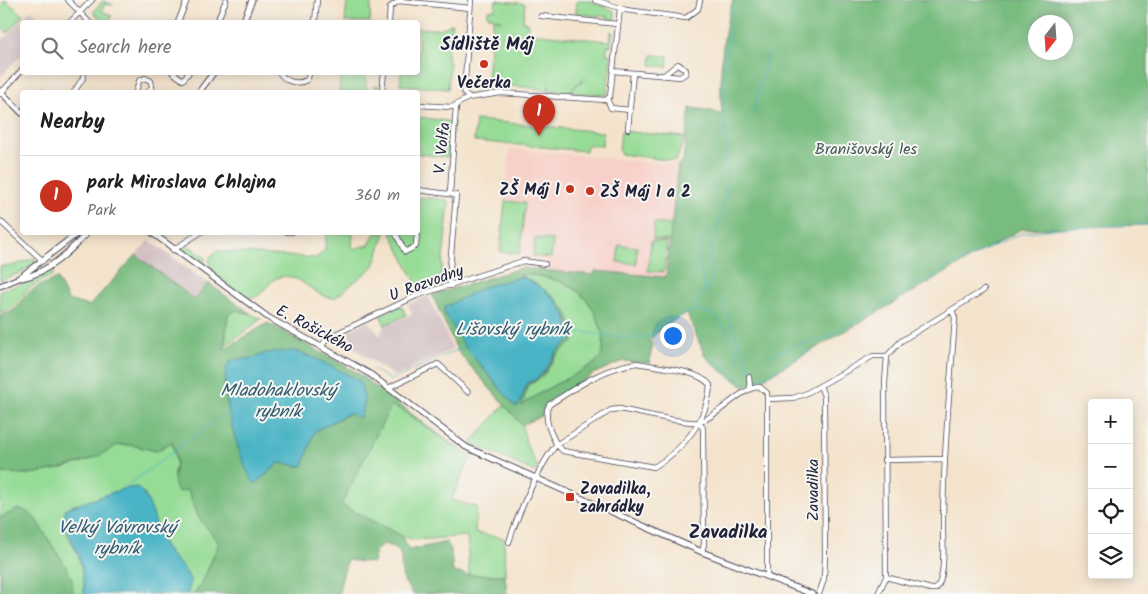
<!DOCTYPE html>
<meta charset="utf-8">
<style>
:root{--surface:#fff;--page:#f2f2f2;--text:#202124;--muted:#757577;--line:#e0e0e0;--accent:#c8321e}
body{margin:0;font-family:Kalam,sans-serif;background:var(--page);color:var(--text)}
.controls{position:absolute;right:15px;bottom:15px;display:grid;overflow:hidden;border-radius:5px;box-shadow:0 2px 12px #0003}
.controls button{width:45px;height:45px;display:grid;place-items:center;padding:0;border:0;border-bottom:1px solid var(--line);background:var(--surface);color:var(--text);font:25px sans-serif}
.compass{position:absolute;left:1028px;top:15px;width:45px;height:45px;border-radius:50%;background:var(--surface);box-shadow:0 2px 12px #0003;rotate:197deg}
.you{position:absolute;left:672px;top:335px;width:18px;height:18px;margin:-12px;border:4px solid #fff;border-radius:50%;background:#1a73e8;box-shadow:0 0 0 8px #1a73e833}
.badge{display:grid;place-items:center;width:32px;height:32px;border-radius:50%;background:var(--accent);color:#fff;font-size:16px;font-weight:700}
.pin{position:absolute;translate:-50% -41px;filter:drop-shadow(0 1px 2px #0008)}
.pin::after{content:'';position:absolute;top:26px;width:18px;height:15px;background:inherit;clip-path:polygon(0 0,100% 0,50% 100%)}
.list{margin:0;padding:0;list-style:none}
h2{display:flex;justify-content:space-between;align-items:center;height:65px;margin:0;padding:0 20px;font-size:21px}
h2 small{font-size:16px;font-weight:400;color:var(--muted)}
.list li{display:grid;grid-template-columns:32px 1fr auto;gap:15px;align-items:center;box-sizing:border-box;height:80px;padding:0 20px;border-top:1px solid var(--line)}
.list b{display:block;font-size:19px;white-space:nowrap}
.list p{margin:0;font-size:16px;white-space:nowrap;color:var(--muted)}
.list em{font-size:16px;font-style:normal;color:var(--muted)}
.icon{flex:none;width:28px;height:28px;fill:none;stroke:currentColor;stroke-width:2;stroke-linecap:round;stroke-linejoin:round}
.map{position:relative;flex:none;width:1148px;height:594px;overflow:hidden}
.search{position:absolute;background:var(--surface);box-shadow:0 2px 12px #0003;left:20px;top:20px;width:400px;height:55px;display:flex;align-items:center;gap:12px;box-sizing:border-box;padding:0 18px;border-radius:5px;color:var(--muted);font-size:19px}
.panel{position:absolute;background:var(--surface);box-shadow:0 2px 12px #0003;left:20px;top:90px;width:400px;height:145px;border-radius:5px}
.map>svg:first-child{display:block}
.built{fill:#f7d1c9}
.industrial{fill:#d2bfc1}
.green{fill:#96dc96;stroke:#5c7f68}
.forest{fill:#78bc7f;stroke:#4d6f5d;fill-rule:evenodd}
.water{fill:#48b4c5;stroke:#356b80}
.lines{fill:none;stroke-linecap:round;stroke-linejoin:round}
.stream{stroke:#48b4c5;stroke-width:1}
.minor-casing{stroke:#423f51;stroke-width:6}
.tertiary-casing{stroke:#423f51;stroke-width:7}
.minor{stroke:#fff;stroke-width:4.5}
.tertiary{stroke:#fff;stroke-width:5}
.poi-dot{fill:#c8321e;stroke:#f6f6f2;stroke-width:2}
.labels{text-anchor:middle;stroke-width:4;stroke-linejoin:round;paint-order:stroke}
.poi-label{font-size:16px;font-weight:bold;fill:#22223b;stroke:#f6f6f2;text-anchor:start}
.street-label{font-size:16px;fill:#22223b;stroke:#f6f6f2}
.park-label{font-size:16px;fill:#455a56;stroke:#f6f6f2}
.neighbourhood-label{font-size:18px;font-weight:bold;fill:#22223b;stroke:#f6f6f2}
.water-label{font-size:18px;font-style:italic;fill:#315c72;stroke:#f6f6f2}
.quarter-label{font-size:19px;font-weight:bold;fill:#22223b;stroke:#f6f6f2}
</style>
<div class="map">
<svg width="1148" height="594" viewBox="0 0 1148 594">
<rect width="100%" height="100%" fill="#f6f6f2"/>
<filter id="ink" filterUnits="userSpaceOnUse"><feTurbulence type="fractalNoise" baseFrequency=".02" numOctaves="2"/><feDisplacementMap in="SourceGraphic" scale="10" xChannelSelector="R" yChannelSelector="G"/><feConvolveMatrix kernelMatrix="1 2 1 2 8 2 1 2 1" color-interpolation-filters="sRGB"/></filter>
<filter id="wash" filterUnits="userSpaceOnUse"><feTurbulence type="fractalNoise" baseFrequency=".0096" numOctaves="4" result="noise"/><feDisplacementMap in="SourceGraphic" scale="20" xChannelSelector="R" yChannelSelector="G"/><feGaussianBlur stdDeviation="1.12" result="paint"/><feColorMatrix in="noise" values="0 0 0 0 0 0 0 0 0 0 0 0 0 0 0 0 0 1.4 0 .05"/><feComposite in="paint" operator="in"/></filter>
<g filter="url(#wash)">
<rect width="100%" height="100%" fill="#f4e3cc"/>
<path class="built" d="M510,148L678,165L666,278L596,271L595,275L562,272L548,269V261L524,258V255L500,252Z"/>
<path class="industrial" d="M31,10L44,22H22V54L0,77V43Z
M149,240L208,284L195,301L135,256Z
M428,296L453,349L394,376L355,349L348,331L368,321L380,336L384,326L412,314L408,304Z"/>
<path class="green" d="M5,0L23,15L8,33L0,26V7Z
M347,0H373L371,1L370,22H345Z
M496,0L525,4L523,21L528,24L527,32L529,33L607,41H610L611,31L613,32L611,46H607V54L611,55L607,95L569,92L586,77L568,92L549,90V85L548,90L514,86L486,88L493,19L502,21L487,15L488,10L495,9Z
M577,0H587L612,10L615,12V19L608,21L609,17L576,14Z
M103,1L113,5L105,4L102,11L112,16L109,22H104L93,12Z
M452,23L447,49V62H450L448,89L400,85L401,73L418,72V28C429,29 443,31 452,23Z
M652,55L668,56L667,67L651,65Z
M341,73H366V89L373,90L374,85L379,86L378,92H339Z
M418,117L454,122L448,157L418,154Z
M476,120L603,132L602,146L587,145L586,151L474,141Z
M621,131L685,137L676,161L621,154L619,150Z
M418,197L448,200L449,203L440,287L421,293L391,233L418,232Z
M505,201L525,203L520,254L500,252Z
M654,223L672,225L670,241L653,239Z
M326,233H353L352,249L369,245L375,233H385L374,266L335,298C315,299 300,272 280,277C268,279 267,294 252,298C236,294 205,277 210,257L217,251L316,258L325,250Z
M535,238L553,240L551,258L533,256Z
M651,241L667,242L664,272L648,271Z
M186,244L205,257V263L210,274L182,253V246Z
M619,245L637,247L636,264L617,262Z
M35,258V264L18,274L0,280V266H12Z
M50,271L54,274L29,288L13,308L0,313V290L20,285Z
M524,274C565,278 592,291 602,333C604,343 605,353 597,361C593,365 586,368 581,371C561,382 539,391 522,406L528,385C549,375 545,370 557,355C561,350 568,346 573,342C571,300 551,296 520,275Z
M401,305L406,315L385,325L380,315Z
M236,310L251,314L261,319L225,346L228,315Z
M505,404L522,425L527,446L538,467L535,472L471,443Z
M394,405L471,457L451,500L477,507L475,533L504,538L505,575H469L467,536L416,540L402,536L341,505L390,406Z
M172,442L176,463L173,476L188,490L199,518L219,543L202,583L194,594H187L191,582C184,565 177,564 168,551C156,535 154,512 144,493L105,495L89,502L73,505L67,534L78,554L84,581V594H73L65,565L34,517L13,513L0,518V473L30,474L59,469L80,463L118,445H132L156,451Z"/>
<path class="forest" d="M733,0H1148V225L1021,229L754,384L745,387L719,369L705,356L687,313L664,326L650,340L652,347L649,363L623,361L595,373L549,402L543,415L522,425L458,352L432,295L521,268L594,275L595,271L666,277L678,165L683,161L690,108L709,110L722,115C719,77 721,36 733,0ZM1036,22H1066V52H1036ZM524,274C565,278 592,291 602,333C604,343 605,353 597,361C593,365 586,368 581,371C561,382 539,391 522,406L528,385C549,375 545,370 557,355C561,350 568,346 573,342C576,308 547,289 520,275ZM520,277C540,283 560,303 569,322C559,343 552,376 527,383L519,405L516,407L482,368L444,312L446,307L484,287Z
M136,255L195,300L208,283L251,314L236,310L228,315L224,349L268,323L356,372L461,451C449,444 398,405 391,406L341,505L402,536L409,550L447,542L451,552L453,572L469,575H505L507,594H413C410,590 406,585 404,580C396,564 411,549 383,544L375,552L373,563L347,560L338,594H194L202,583L219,543L199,518L188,490L178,492C171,478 175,476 176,463C176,456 173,448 172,442L156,451L132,445H118L95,458L59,469L30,474L0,473V316C22,310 17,302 31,291C38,285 49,282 57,278L68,300L89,306ZM301,352L360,381L357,418L351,413L315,431L300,467L288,463H279L255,484C238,453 228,417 224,382L238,359L256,358L265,353Z
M18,509L26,511L34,517L65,565L72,580L73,594H0V518Z"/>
<path class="water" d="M520,277C546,285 573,312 570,341C565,345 558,349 555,354C546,367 543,378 527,383L519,405L516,407L465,347L444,312L445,307L484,287Z
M294,351L317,359L360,381L365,402L360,417L357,418L351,413L347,414L315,431L303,466L279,463L255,484C241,470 214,376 230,362C237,357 245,360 253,358C258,357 262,354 267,353C275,351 285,352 294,351Z
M137,487C157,504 153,532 168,552C178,565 184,565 191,582L187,594H84C84,581 82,567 78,554C72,538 62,527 65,509L122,489Z"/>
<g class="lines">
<path class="stream" d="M754,113L767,54
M705,233L698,258L705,290
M722,301L729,318
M693,311C723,307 733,342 741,364
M730,322L749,366L750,375
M570,333L581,332L627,338L648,337L664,324L693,311L713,278L710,260L712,246L724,205L727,185L724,84L726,53L736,0
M767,356L811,341H820L952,265L1022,233L1060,228L1148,224
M709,357L745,385
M373,369L390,380L464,347
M360,381L363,376
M753,384L808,350
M123,489L220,417L230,415"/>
</g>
</g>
<g filter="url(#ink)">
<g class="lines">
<defs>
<path id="minor" d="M68,0L89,22
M595,0L626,10L686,18L698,9L700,0
M541,16L617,24
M70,22L92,0
M178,22L187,0
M217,22L226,0
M315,22L317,0
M389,22L390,7L399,1L470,8
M613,71L680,77L685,74L686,70L678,64L663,76
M172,72L183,80L189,72
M279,72C285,82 297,85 307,80L310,72
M40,92H41
M74,92L83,78L84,72
M136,92L139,81L145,78L151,81L152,87L148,92
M382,92L384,72
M0,94L22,70
M468,98L501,93L606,100L610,96L620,9
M468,98L464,92L471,0
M607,99L611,108L630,110
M418,105L452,107L468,98
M628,129L633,73
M418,190L456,195L449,280L451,286
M450,193L456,106
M0,221L43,261
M287,232H292
M395,232L405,252L416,246L417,232
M173,250L201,232
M322,346L327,338L416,296L523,261L545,264
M637,363C656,367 699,370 710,385C708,419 683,450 654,467L563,451C553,443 542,417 549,405C578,386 603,368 637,363Z
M749,377L750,388
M388,388L438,364L468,392
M767,399L793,398L805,394L873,356H887
M699,423L703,428L704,544L702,552
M884,460L945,459
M509,542C517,516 539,466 556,445L611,410L620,409C634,412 691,425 700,422C720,415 741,387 760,387L767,393V577
M886,577L931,589H936C946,578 943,543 943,529C943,458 950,388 955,318L952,310
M819,594L824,579L825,557L824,396L820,386
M878,594L886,577L885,383L887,356L901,341L984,290"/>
<path id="tertiary" d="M243,22L252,0
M0,91L22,113
M199,92L214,72
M151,232L269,318L370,374L466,447L702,552L812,594
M22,278C48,273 70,251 88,232
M0,286L19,278L79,232"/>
</defs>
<use href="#minor" class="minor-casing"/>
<use href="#tertiary" class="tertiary-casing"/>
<use href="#minor" class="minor"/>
<use href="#tertiary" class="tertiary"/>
</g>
</g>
<g class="poi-dot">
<circle cx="484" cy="64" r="5"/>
<circle cx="570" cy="189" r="5"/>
<circle cx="590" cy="191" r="5"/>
<rect x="565" y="492" width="10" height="10" rx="2.5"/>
</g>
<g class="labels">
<g class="poi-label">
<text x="484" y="88" text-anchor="middle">Večerka</text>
<text x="560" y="195" text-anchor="end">ZŠ Máj I</text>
<text x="600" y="197">ZŠ Máj 1 a 2</text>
<text x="580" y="494">Zavadilka,<tspan x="580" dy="18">zahrádky</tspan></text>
</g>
<g class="street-label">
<text transform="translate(441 148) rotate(-84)" y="6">V. Volfa</text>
<text transform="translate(426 282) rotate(-20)" y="6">U Rozvodny</text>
<text transform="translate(315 328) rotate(28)" y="6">E. Rošického</text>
<text transform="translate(812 490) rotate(-90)" y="6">Zavadilka</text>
</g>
<g class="park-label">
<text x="866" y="154">Branišovský les</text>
</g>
<g class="neighbourhood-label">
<text x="487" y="50">Sídliště Máj</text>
</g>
<g class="water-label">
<text x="513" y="335">Lišovský rybník</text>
<text x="278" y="396">Mladohaklovský<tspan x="278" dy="21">rybník</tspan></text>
<text x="117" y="533">Velký Vávrovský<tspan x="117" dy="21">rybník</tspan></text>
</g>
<g class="quarter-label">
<text x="728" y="538">Zavadilka</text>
</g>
</g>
</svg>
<div class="controls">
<button>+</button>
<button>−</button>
<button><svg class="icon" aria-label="locate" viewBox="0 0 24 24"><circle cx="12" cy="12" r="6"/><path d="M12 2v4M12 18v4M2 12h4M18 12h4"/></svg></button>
<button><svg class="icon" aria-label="layers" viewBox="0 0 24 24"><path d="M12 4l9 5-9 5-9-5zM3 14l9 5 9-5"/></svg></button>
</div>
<svg class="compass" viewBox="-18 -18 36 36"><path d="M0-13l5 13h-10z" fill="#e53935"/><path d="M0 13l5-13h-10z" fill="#757577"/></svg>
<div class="you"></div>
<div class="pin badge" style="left:539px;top:136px">1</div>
<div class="search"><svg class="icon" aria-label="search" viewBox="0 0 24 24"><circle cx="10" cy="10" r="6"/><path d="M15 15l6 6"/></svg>Search here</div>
<section class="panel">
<h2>Nearby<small></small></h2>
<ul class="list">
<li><span class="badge">1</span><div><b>park Miroslava Chlajna</b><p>Park</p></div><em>360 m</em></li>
</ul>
</section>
</div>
